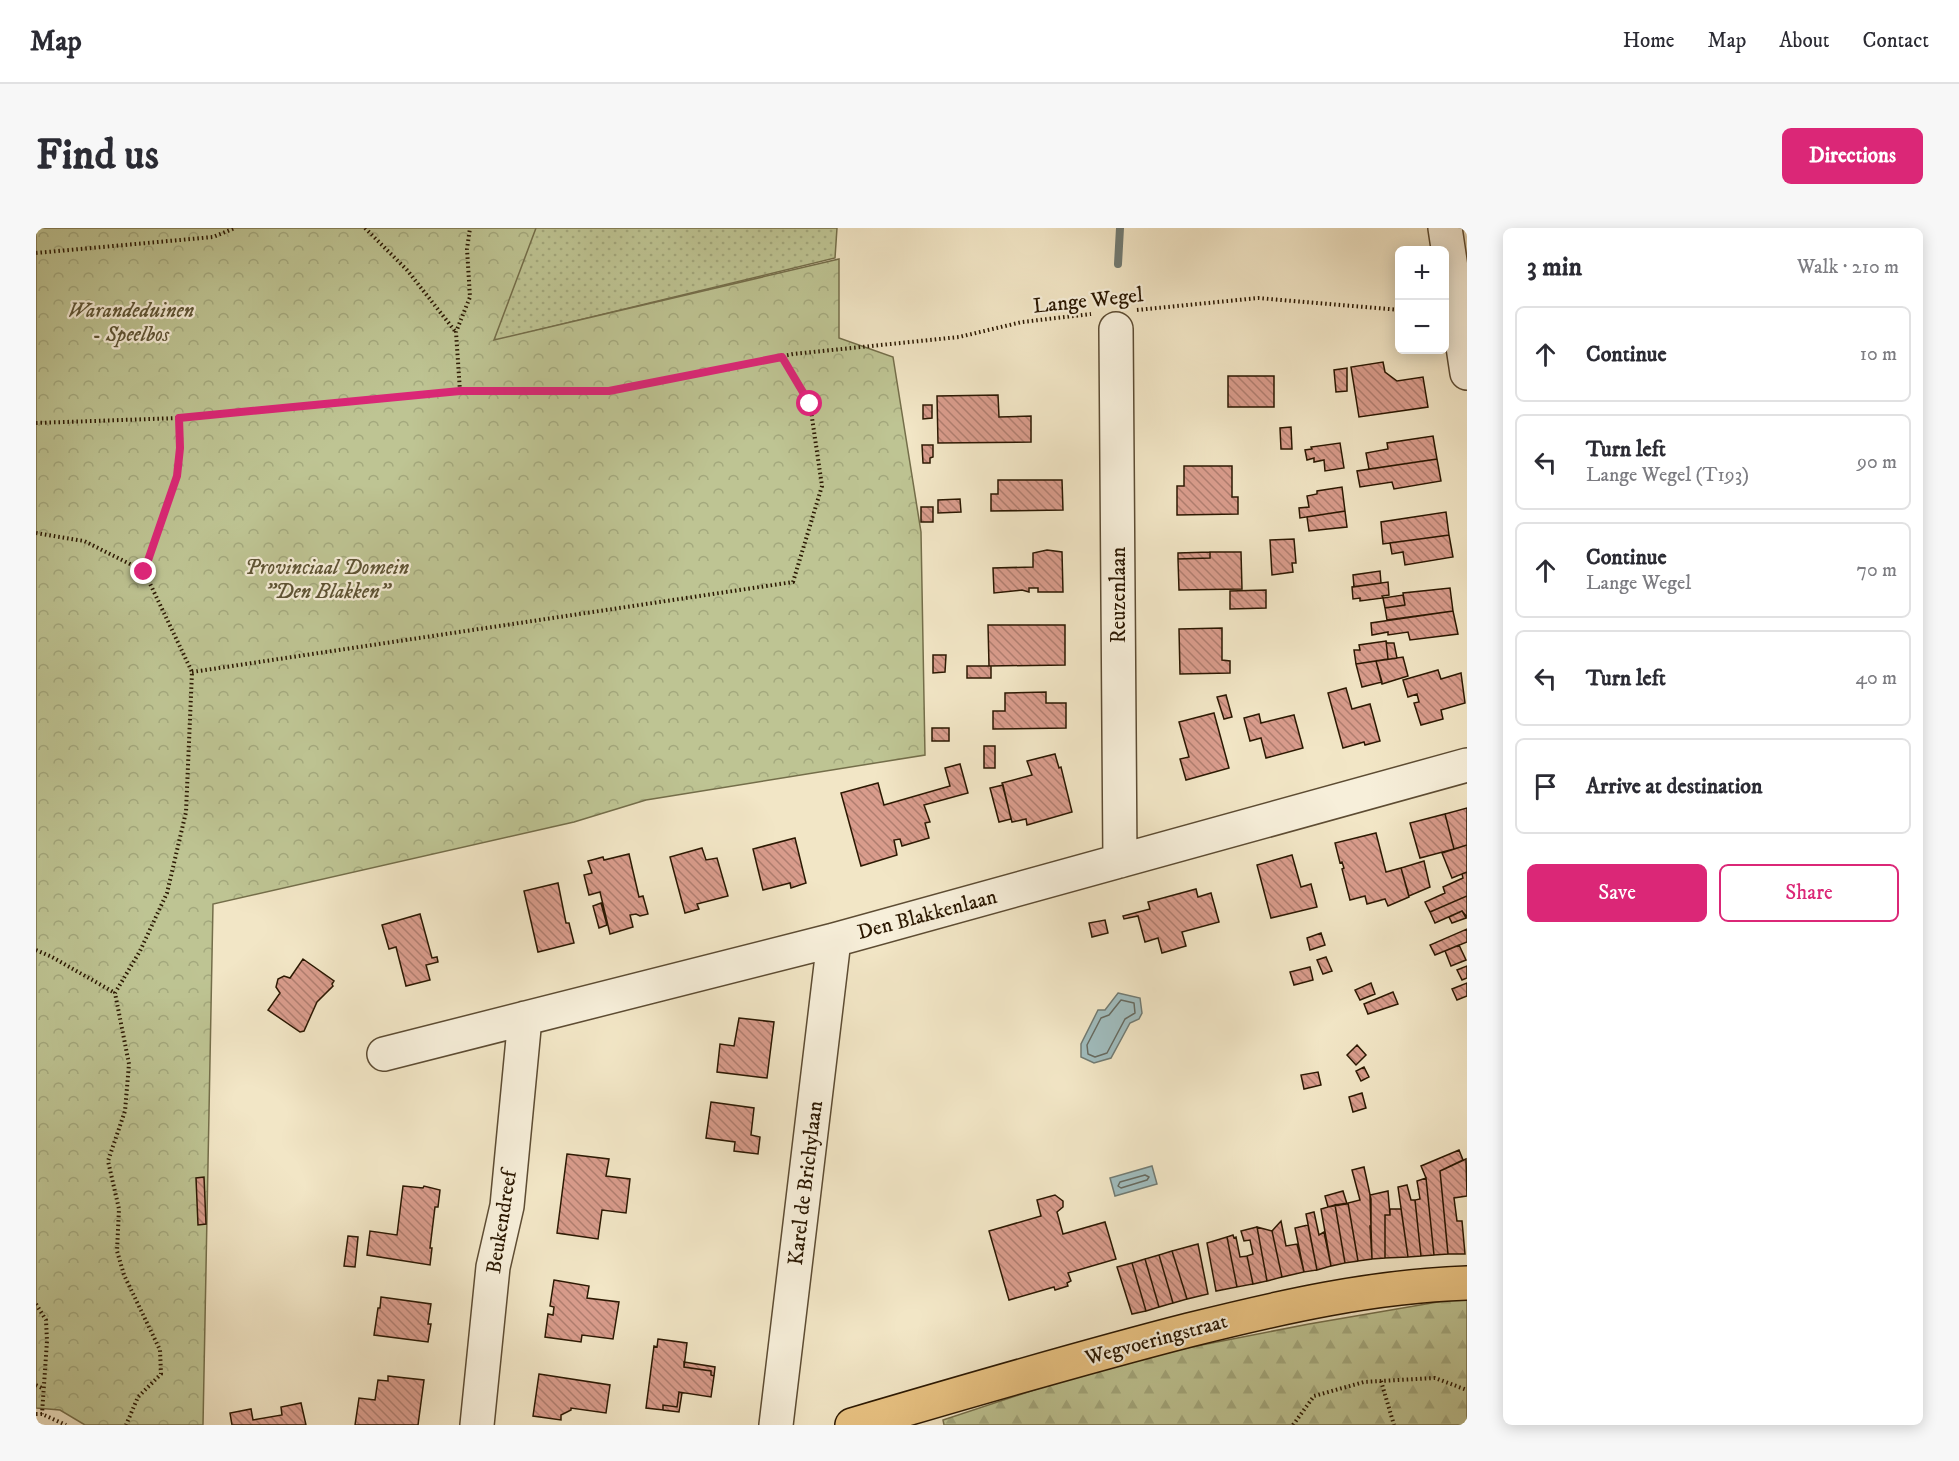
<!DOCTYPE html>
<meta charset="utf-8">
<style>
:root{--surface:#fff;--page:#f7f7f7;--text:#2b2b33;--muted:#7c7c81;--line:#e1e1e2;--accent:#db2777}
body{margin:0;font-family:"IM FELL DW Pica",serif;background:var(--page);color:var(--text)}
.controls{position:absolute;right:18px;top:18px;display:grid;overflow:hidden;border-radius:9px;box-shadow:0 3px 15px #0003}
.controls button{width:54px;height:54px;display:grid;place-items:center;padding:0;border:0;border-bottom:2px solid var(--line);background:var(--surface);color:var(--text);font:30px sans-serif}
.stop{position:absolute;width:18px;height:18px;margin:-14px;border:4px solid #db2777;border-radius:50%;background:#fff}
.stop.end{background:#db2777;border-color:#fff;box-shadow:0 2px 6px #0008}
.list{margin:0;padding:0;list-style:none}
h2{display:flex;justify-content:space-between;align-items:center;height:78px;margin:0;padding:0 24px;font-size:26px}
h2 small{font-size:20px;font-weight:400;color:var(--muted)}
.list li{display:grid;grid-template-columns:39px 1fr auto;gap:18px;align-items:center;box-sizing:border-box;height:96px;margin:0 12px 12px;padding:0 12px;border:2px solid var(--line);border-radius:9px}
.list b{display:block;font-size:22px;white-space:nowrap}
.list p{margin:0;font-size:20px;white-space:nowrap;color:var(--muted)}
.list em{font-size:20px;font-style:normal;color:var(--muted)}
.actions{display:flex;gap:12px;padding:18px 24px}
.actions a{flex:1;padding:14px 0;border:2px solid var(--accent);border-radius:9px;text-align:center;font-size:21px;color:var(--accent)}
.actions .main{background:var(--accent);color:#fff}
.icon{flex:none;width:33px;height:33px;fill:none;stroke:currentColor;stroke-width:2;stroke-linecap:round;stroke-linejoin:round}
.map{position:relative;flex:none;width:1431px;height:1197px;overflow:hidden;border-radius:9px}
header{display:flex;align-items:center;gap:36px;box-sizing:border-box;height:84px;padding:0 30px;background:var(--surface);border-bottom:2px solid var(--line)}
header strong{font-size:28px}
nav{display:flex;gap:33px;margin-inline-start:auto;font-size:21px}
.intro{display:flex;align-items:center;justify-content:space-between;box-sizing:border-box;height:144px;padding:0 36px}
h1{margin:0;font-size:42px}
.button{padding:15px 27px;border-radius:9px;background:var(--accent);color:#fff;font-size:21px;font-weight:700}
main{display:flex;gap:36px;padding:0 36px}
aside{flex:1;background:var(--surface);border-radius:9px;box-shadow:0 3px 15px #0003}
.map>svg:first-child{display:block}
.grass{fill:url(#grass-dots);stroke:#746e4a;stroke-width:1.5}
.forest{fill:url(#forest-firs);stroke:#746e4a;stroke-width:1.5}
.park{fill:url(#park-crowns);stroke:#746e4a;stroke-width:1.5}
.water{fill:#a0bdbf;stroke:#717b73;stroke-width:1.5}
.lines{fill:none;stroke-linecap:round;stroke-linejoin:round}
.shore{stroke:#666a60;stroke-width:1.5}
.stream{stroke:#717b73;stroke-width:8}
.building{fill:url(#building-back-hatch);stroke:#2b1802;stroke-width:1.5}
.minor-casing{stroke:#5d4c33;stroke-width:36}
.major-casing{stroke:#2b1802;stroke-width:36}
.path{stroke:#2b1802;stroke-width:4;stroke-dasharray:1.5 3;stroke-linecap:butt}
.minor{stroke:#f7efda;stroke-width:33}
.major{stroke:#e9c383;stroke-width:33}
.route{stroke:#db2777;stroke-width:8}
.labels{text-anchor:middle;stroke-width:4.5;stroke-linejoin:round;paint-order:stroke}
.street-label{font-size:21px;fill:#2b1802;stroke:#f7efda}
.park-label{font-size:21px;font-style:italic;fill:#5e5435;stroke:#f7efda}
</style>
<header>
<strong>Map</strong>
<nav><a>Home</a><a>Map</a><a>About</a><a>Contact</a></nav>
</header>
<div class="intro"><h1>Find us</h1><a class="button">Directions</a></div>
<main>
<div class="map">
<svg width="1431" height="1197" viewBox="0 0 1431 1197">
<defs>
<pattern id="grass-dots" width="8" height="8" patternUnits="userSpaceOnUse" patternTransform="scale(1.5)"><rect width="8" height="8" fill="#bec493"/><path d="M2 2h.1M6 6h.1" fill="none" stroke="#a3a87d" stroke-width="1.8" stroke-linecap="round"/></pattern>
<pattern id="forest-firs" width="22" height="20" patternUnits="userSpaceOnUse" patternTransform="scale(1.5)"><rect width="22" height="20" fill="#bec493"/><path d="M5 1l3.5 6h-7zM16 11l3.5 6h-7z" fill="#a3a87d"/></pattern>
<pattern id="park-crowns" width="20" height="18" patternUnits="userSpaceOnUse" patternTransform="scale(1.5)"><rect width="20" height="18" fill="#bec493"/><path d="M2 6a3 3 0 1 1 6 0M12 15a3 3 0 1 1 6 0" fill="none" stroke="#a3a87d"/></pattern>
<pattern id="building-back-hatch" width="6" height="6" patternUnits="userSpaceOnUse" patternTransform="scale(1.5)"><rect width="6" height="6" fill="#d99c8c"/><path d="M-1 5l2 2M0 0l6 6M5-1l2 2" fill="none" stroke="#b07e70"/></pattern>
</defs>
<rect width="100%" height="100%" fill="#f2e6c6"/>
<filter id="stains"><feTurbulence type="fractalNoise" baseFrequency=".00333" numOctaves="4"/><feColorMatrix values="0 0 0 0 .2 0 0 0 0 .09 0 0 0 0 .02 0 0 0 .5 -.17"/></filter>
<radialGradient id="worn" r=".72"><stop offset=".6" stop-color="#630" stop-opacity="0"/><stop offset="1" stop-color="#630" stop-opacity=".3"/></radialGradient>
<path class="grass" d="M499,0H801L799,30L457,113Z"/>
<path class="forest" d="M1431,1069V1197H908L907,1192L1089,1132L1273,1096Z"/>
<path class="park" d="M0,0H500L458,112L803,31V110L857,129L885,304L889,527L610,572L538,594L177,676L167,1197H49L24,1182L0,1180Z"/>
<path class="water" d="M1082,765L1104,770L1106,785L1103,791L1094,795L1075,830L1058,835L1045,829V816L1062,782H1069Z
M1116,938L1121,956L1079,968L1074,950Z"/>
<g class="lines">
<path class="shore" d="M1085,772L1098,775L1099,785L1089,791L1071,825L1059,829L1052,826L1051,817L1065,790L1073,787Z
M1109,947L1113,949L1111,952L1085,960L1082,958L1084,954Z"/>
<path class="stream" d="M1082,36L1084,0"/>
</g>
<path class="building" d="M1347,134L1349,144L1361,153L1387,149L1392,179L1323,189L1315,139Z
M1311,140V163L1300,164L1298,142Z
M1192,148H1238V179H1192Z
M962,167L963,189L995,188V214L902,215L901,168Z
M887,177H896V190L887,191Z
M1255,199L1256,221H1245L1244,200Z
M1397,208L1401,231L1333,241L1330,225L1352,221L1351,215Z
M1304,215L1308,240L1289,243L1288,232L1278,234V230L1271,232L1269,222L1276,221L1275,219Z
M886,217H897V229L894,230V235H887Z
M1401,231L1405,253L1358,261L1356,254L1324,259L1321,243Z
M1148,238H1196V269H1202V286L1141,287V258H1148Z
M962,252H1026L1027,282L955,283V266H962Z
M1306,259L1309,283L1264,290L1263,280L1273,279L1271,268L1281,266V263Z
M924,271L925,284L902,285V272Z
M885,279H897V294H885Z
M1309,283L1311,299L1273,303L1271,289Z
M1410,284L1413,307L1347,316L1345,294Z
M1413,307L1417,329L1369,337L1367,324L1356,326L1354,315Z
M1258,311L1260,335H1256L1257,344L1236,347L1234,312Z
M1011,322L1026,324L1027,364H1002V360H993V364L986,362L958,365L957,340L997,339V325Z
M1174,324H1205L1206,361L1143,362L1142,331L1174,330Z
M1174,324V330L1142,331V325Z
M1344,343L1345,355L1318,359L1317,347Z
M1352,354L1353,367L1346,368L1347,370L1324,373V370L1317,371L1316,359Z
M1414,360L1417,383L1351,392L1349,380L1369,377L1367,365Z
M1230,362V380L1194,381V363Z
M1367,367L1369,377L1349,380L1347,370Z
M1417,383L1422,406L1374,412L1372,404L1352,407V404L1336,407L1335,395Z
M952,397H1029V437L953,438Z
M1186,400V432L1194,433V445L1144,446L1143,401Z
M1350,413L1351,415H1358L1361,430L1320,436L1318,422H1324L1323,417Z
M1350,413L1352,431L1320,436L1318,422H1324L1323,417Z
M897,427H910L909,444L897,445Z
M1367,429L1372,448L1346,456L1340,433Z
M1340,433L1346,454L1326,459L1320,436Z
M931,438H955V450H931Z
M1402,442L1405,451L1425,445L1429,475L1405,482L1407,491L1385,497L1378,475L1383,474L1381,466L1372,469L1367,452Z
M1310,460L1316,481L1334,476L1344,513L1329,517L1328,514L1307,520L1292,465Z
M1010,464V475H1030V500L957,501V483H969V465Z
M1190,467L1196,489L1188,491L1181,469Z
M1178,485L1193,540L1150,552L1144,531L1153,529L1143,494Z
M1223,486L1225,495L1258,487L1267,520L1230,530L1225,510L1214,513L1208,490Z
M896,500H913V513H896Z
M948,518H959V540H948Z
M1019,526L1023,540L1025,539L1036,584L991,597L990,591L976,594L966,555L996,547L991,533Z
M924,536L932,565L888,577L894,594L889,595L893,610L866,618L864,611L858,612L861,627L825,638L805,565L842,555L848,577L914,558L909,540Z
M967,557L975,591L963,594L954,560Z
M1431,580V617L1418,621L1409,586Z
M1409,586L1418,621L1384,630L1374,595Z
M1340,605L1350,644L1365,640L1373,669L1352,678L1349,671L1331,676L1329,668L1314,672L1306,641L1308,640L1306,634L1304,635L1299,615Z
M759,610L770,655L755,660L754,655L727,662L717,621Z
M1431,617V644L1416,650L1406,625Z
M666,620L670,632L681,630L692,668L661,676L663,681L649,685L634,629Z
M593,626L603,669L607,668L612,686L604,688L600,686L594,687L597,699L574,706L564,664L553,667L548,647L556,645L552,633L567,629L568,632Z
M1256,627L1265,659L1275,656L1281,679L1235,690L1221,637Z
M1388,633L1394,659L1373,668L1365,640Z
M1431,644V668L1394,684L1389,674L1409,665L1407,659L1427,650L1426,646Z
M522,655L530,695H533L538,715L502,724L488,663Z
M1160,661L1162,669L1175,665L1183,694L1146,704L1150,718L1126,725L1122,710L1109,714L1102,688L1088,691L1087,688L1114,681L1112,674Z
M1431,668V689L1426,683L1399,695L1394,684Z
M565,675L571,697L563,700L557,678Z
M1426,683L1430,690L1416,695L1413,689Z
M384,686L396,730L401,729L402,734L390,737L394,752L370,758L360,719L353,721L346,697Z
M1069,692L1072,705L1056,709L1053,695Z
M1431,701V714L1399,727L1394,717Z
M1285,705L1289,717L1274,722L1271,710Z
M1423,717L1430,732L1415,738L1409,723Z
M1290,729L1296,743L1287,746L1281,732Z
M267,731L298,753L296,756L297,758L281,774L268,803L264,804L232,782L244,765L240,759L242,751L248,748L254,750Z
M1431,738V750L1426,752L1421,742Z
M1274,739L1277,752L1258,757L1254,744Z
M1335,755L1339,766L1324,772L1319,762Z
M1431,755V768L1421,772L1416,761Z
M1357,764L1362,776L1332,786L1328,776Z
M703,790L738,794L731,850L681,844L684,816L698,818Z
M1321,817L1330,827L1320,837L1311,827Z
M1328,839L1333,849L1325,853L1320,843Z
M1282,844L1285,857L1268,861L1265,847Z
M1326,865L1330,880L1317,884L1313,869Z
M675,874L718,880L715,907L724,909L722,926L698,923L699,914L670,910Z
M1423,922L1427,932L1404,943L1412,1026L1398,1027L1390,950L1385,938Z
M531,926L573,931L570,948L594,951L590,985L566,982L562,1011L521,1005Z
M1430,931L1431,968L1418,970L1421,993H1426L1429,1026H1412L1404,943Z
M1328,939L1335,971V998H1334L1336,1031L1322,1033L1312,975L1324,972L1316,942Z
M168,949L170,996L162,997L160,950Z
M1390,950L1398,1027L1385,1028L1379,972L1384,971L1381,953Z
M1371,957L1375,972H1379L1385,1028L1372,1029L1362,959Z
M367,958L387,960L388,958L404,962L402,979H399L394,1020H396L394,1037L331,1027L334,1003L361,1007Z
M1307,963L1311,976L1292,979L1289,968Z
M1352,963L1354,987H1349V1030L1336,1031L1334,967Z
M1019,967L1027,973V979L1021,984L1027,1006L1069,994L1080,1031L1032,1045L1035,1053L1031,1055L1032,1058L1019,1062L1018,1059L973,1072L953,1003L1005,988L1001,972Z
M1312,975L1322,1033L1309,1035L1299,977Z
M1299,977L1309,1035L1295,1038L1285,981Z
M1354,981H1365L1372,1029L1349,1030V987H1354Z
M1278,984L1283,1007L1288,1004L1295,1038L1281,1042L1270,986Z
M1245,993L1250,1018L1261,1016L1268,1044L1246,1049L1236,1003Z
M1272,997L1281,1042L1268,1044L1259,1000Z
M1221,999L1231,1053L1217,1056L1211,1028L1217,1026L1214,1012L1208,1013L1205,1003Z
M1221,999L1236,1003L1246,1049L1231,1053Z
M1197,1007L1198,1010L1200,1009L1204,1029L1211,1028L1217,1056L1201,1059L1191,1009Z
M312,1008L322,1009L319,1039L308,1038Z
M1191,1009L1201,1059L1180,1063L1171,1015Z
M1162,1016L1172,1066L1151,1071L1136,1023Z
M1136,1023L1151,1071L1137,1075L1123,1027Z
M1123,1027L1137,1075L1123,1079L1109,1031Z
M1109,1031L1123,1079L1110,1083L1096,1035Z
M1096,1035L1110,1083L1096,1086L1081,1039Z
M518,1052L553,1058L551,1070L583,1074L577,1111L546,1107L545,1114L509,1109L512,1086L517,1087L518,1079L514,1078Z
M345,1069L395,1076L392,1096H395L392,1114L338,1107L342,1080H344Z
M622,1111L651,1115L648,1139L675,1143V1147L678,1148L675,1169L643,1164L641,1179L627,1177V1182L610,1180L618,1118L621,1119Z
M648,1134L679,1139L678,1148L675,1147V1143L648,1139Z
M503,1146L574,1157L570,1185L535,1180V1182L525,1187V1192L497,1188Z
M352,1148L388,1152L382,1197H319L323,1170L339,1172L342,1152L352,1153Z
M643,1164L646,1165L643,1184L627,1182V1177L641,1179Z
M265,1175L270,1197H196L194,1185L215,1181L217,1192L246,1187L245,1179Z"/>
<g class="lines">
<defs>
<path id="minor" d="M1409,0L1431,145
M1080,101L1084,633
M348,826L798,712L1431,537
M441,1197L457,1039L471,978L489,790
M740,1197L798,712"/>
<path id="major" d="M816,1197C928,1164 1040,1131 1153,1102C1245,1079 1337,1058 1431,1055"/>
</defs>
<use href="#minor" class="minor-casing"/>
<use href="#major" class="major-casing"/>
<path class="path" d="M329,0L371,42L419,103
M0,25L177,9L199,0
M1101,82L1222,70L1364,82
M424,163L420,104L434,69L431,21L434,0
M0,195L143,190L424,163H573L757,126L923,109L986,94L1055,86
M0,305L48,313L108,343L156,444L150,584L131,665L104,723L79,765L93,836L89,883L72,933L83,981L81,1023L88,1047L124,1122L125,1146L102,1169L90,1197
M108,343L141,248L144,220L143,190
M156,444L757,354L786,258L774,176L746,129
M0,722L16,729L79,765
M0,1076L10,1092L11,1113L6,1186
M1345,1153L1358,1197
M0,1157L8,1161
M0,1186H6L30,1197
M1257,1197L1278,1168L1328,1154L1399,1150L1431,1162"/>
<use href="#minor" class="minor"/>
<use href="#major" class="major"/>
</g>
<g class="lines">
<path class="route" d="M108,344L141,248L144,220L143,190L424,163H573L746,129L774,176"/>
</g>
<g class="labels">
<g class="street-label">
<text transform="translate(1052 72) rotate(-6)" y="7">Lange Wegel</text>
<text transform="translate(1082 367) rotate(-90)" y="7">Reuzenlaan</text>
<text transform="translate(891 686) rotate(-15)" y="7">Den Blakkenlaan</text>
<text transform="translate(769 955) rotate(-83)" y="7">Karel de Brichylaan</text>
<text transform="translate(465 994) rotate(-81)" y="7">Beukendreef</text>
<text transform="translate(1120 1111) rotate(-15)" y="7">Wegvoeringstraat</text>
</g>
<g class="park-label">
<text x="95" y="89">Warandeduinen<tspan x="95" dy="24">- Speelbos</tspan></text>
<text x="291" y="346">Provinciaal Domein<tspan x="291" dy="24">"Den Blakken"</tspan></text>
</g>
</g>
<rect width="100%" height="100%" filter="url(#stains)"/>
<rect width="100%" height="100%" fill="url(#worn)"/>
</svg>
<div class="controls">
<button>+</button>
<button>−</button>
</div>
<div class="stop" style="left:774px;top:176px"></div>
<div class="stop end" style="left:108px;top:344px"></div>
</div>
<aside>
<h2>3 min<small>Walk · 210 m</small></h2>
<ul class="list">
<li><svg class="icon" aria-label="ahead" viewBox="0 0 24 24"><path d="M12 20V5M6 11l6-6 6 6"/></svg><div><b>Continue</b></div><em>10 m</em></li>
<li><svg class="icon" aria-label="left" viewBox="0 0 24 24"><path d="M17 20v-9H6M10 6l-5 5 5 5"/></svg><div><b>Turn left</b><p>Lange Wegel (T193)</p></div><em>90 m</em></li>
<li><svg class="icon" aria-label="ahead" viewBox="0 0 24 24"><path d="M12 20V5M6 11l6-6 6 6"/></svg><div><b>Continue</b><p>Lange Wegel</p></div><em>70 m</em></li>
<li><svg class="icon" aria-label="left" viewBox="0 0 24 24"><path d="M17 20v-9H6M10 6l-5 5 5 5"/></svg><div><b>Turn left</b></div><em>40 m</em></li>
<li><svg class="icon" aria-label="arrive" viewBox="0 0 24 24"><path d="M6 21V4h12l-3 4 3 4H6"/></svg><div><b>Arrive at destination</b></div></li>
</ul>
<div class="actions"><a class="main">Save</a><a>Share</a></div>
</aside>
</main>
